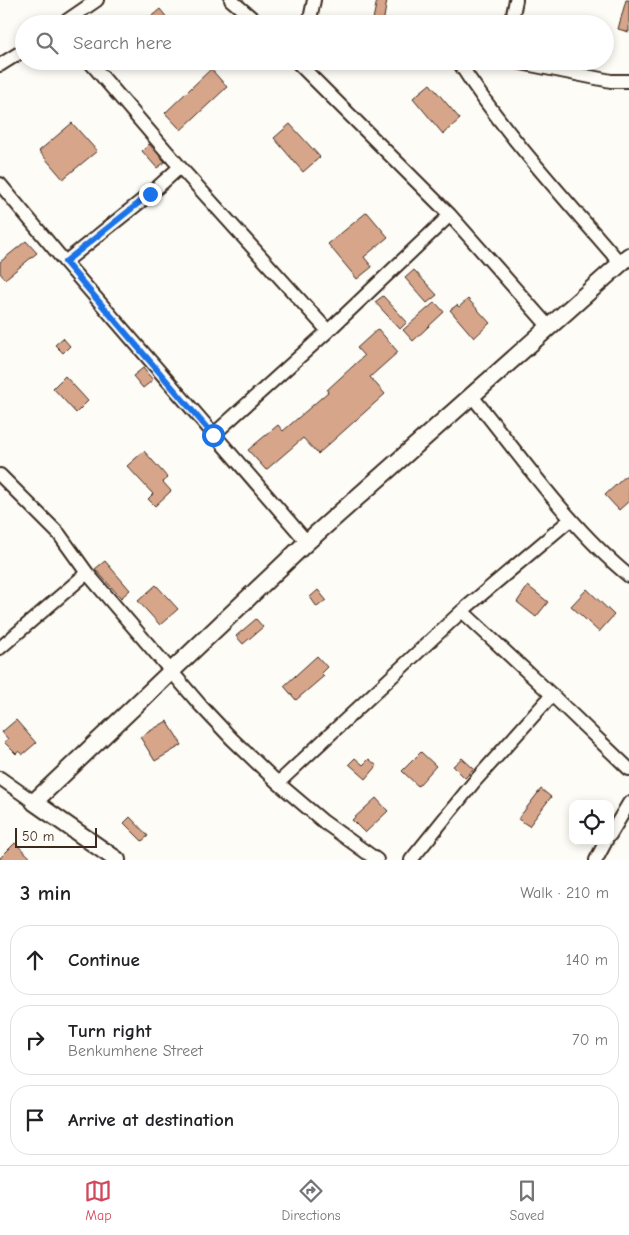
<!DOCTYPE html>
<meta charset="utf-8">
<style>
:root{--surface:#fff;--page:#f2f2f2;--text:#202124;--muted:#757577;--line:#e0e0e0;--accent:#d1495b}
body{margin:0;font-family:"Comic Neue",sans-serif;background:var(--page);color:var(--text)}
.controls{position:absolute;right:15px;bottom:15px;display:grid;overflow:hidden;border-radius:10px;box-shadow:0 2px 8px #0003}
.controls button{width:45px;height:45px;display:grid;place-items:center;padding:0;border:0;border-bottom:1px solid var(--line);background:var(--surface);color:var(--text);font:25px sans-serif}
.scale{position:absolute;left:15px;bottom:12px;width:82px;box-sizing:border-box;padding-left:5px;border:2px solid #3b2a1e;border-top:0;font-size:14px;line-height:18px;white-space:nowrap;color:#3b2a1e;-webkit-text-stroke:4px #fdfcf7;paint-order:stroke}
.stop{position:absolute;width:15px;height:15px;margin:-11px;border:4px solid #1a73e8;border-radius:50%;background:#fff}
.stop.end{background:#1a73e8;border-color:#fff;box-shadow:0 1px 5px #0008}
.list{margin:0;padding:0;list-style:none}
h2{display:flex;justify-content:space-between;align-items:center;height:65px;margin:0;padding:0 20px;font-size:21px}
h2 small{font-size:16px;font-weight:400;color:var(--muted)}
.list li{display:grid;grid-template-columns:32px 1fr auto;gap:15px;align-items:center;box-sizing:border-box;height:70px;margin:0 10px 10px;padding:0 10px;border:1px solid var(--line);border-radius:20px}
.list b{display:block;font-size:19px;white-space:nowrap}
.list p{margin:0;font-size:16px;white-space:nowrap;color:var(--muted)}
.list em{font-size:16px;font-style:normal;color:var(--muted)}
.icon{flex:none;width:28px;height:28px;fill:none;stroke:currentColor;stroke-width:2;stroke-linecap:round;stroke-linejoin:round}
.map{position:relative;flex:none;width:629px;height:860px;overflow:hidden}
.search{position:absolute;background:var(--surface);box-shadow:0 2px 8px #0003;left:15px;right:15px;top:15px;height:55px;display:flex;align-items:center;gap:12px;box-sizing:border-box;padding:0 18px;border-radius:28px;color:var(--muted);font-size:19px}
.sheet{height:305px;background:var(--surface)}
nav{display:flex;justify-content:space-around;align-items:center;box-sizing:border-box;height:70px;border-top:1px solid var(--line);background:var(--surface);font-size:14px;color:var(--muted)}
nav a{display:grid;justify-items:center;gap:2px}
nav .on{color:var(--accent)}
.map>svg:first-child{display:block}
.building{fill:#d7a58a;stroke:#3b2a1e}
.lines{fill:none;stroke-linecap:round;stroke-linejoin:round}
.minor-casing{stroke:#3b2a1e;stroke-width:16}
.tertiary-casing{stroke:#3b2a1e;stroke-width:20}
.minor{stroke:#fdfcf7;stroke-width:12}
.tertiary{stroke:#fdfcf7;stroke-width:16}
.route{stroke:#1a73e8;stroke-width:6}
</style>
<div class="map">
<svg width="629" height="860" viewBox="0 0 629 860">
<rect width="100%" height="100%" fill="#fdfcf7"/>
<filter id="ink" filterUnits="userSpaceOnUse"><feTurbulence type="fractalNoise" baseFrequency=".02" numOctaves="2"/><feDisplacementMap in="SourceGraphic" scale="10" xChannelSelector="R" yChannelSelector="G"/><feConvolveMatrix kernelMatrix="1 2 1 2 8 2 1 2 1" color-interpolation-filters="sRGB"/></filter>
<g filter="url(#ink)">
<path class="building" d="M377,0H387L383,24H372Z
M626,0H629V32L618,29Z
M160,9L172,24H142Z
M211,69L227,87L181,130L165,113Z
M430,84L460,119L443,134L413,98Z
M72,123L97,151L63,179L39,151Z
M290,124L320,157L303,172L274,138Z
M149,144L165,162L157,168L142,151Z
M367,212L388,237L364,257L372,267L357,279L328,244Z
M26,241L37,253L5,279L0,273V262Z
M414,270L437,295L427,303L405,278Z
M383,296L407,322L400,329L375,302Z
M468,299L490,323L474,338L450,310L457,305L459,307Z
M435,302L444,312L413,341L403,330Z
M378,329L398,352L370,377L385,394L318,454L303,438L266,470L248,450L278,425L283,431L328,392L327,390L364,356L357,348Z
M63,338L70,346L63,353L55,345Z
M143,368L153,380L143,388L133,376Z
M65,376L88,401L76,413L53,388Z
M144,451L168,478L163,482L171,491L155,506L148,499L153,494L127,466Z
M629,473V501L619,510L605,495Z
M105,561L130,590L121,598L95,569Z
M156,585L178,609L160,625L138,601Z
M528,586L548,602L536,617L517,602Z
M587,589L614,615L599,632L571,606Z
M318,590L326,600L317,607L310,597Z
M256,619L263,627L243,644L236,636Z
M317,656L327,667L321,673L324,676L296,700L284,686Z
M16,720L36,743L22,755L19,751L16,754L4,742L8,739L2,732Z
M167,721L182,745L155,761L140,737Z
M421,752L436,766L418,786L402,771Z
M355,758L363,765L369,759L377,766L366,779L349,764Z
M462,758L474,769L465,778L453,766Z
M541,789L551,797L529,826L518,819Z
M376,798L388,811L365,833L352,820Z
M130,817L148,836L142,841L124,823Z
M15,843L33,860H0V858Z"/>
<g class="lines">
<defs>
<path id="minor" d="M231,0L259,24
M62,24L97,0
M309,24L314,0
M511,24L516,0
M89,61L180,167L328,331
M296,61L450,215L549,327
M458,61C504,134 565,198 620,263
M511,61L611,81H629
M0,65L24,50
M0,184L65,262L307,542
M65,262L150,194L180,167
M471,395C520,455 569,527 629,576
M213,435L328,331L450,215
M0,475L59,534L87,573L201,706L232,739L278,783L324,822L377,860
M462,611L552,695L629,769
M0,648L87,573
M0,778L34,802
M278,783L462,611L571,519
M610,835L629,803
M411,860L474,782L552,695
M596,860L606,841"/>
<path id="tertiary" d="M117,860L34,802L307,542L629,256"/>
</defs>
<use href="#minor" class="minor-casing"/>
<use href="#tertiary" class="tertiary-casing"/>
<use href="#minor" class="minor"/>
<use href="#tertiary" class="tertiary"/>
</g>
</g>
<g class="lines" filter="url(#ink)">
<path class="route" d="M150,194L65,262L213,435"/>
</g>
</svg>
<div class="controls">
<button><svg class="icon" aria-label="locate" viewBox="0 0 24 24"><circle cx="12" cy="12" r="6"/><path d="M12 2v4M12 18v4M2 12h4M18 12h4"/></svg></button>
</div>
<div class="scale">50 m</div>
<div class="stop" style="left:213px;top:435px"></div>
<div class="stop end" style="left:150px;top:194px"></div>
<div class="search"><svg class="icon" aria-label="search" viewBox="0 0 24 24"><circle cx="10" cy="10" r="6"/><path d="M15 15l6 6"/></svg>Search here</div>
</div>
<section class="sheet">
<h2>3 min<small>Walk · 210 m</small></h2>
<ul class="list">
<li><svg class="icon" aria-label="ahead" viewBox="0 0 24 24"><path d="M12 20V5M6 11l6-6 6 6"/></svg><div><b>Continue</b></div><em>140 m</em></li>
<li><svg class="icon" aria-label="right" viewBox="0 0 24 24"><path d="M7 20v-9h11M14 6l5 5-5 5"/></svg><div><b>Turn right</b><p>Benkumhene Street</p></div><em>70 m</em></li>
<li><svg class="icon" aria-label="arrive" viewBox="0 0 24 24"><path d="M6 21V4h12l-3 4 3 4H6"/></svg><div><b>Arrive at destination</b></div></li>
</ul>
</section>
<nav>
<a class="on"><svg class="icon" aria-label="map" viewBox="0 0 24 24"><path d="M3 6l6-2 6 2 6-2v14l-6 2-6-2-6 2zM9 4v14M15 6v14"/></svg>Map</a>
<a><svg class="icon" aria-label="directions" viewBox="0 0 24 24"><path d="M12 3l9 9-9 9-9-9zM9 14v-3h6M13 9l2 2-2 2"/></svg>Directions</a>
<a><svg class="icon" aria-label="saved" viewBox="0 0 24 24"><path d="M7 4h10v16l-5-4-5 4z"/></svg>Saved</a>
</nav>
